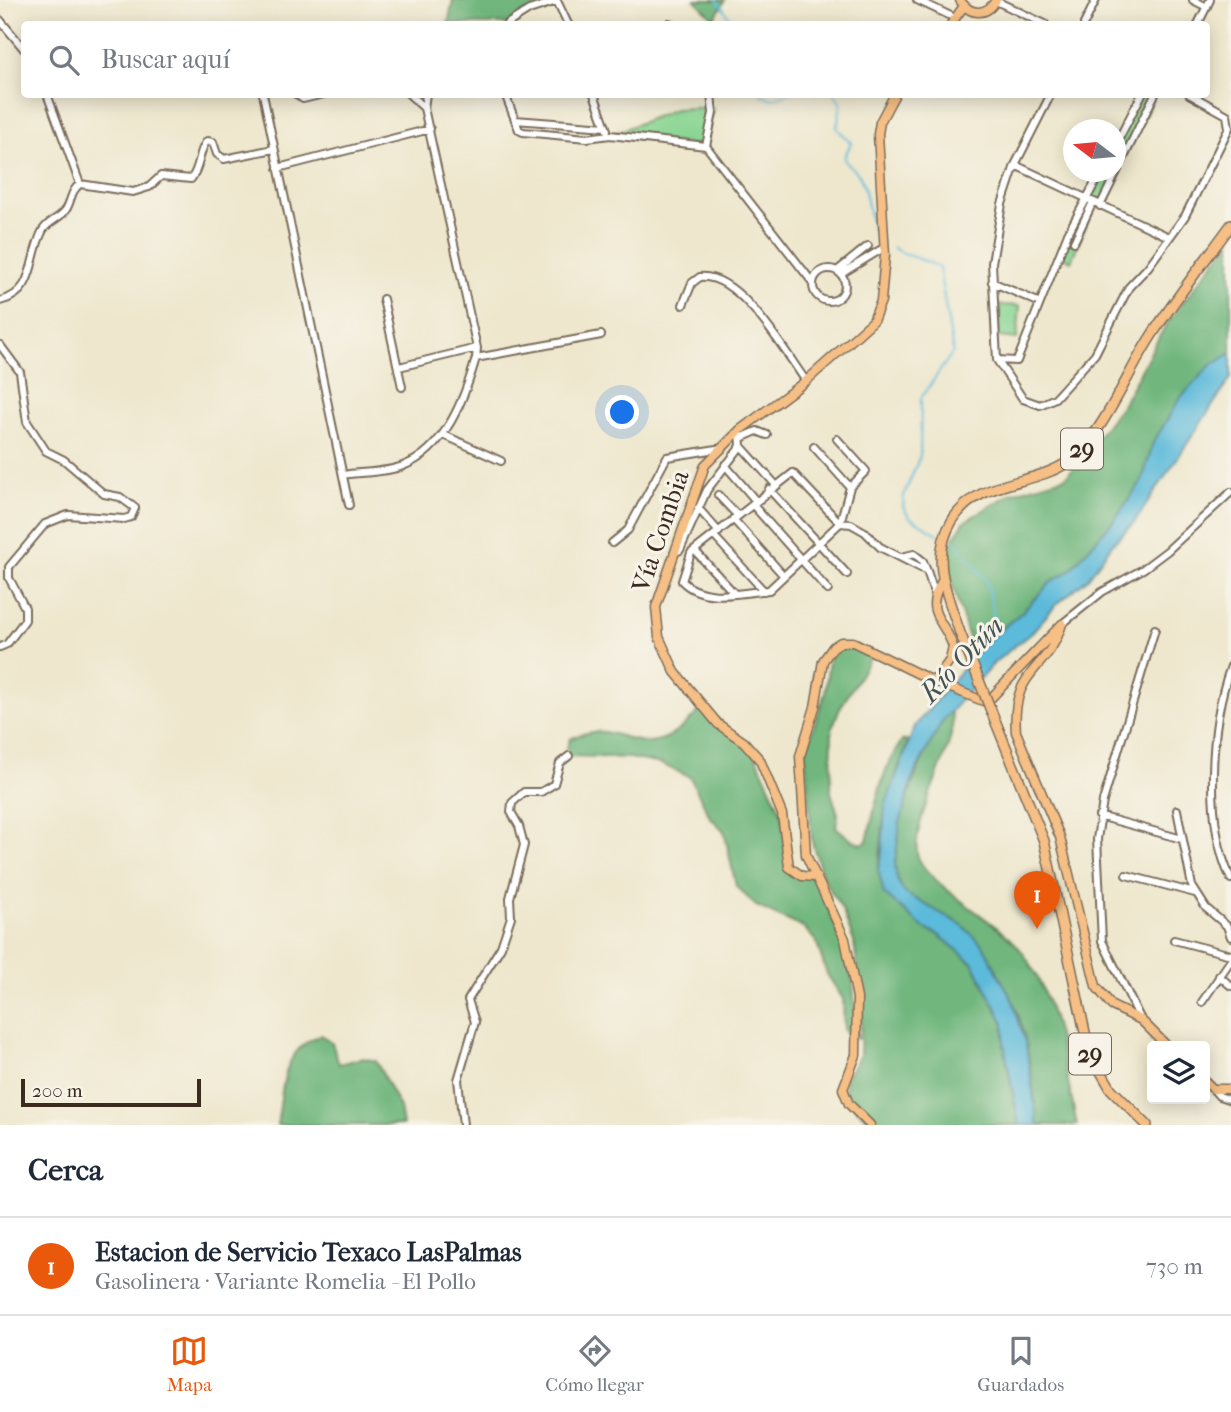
<!DOCTYPE html>
<html lang="es">
<meta charset="utf-8">
<style>
:root{--surface:#fff;--page:#f2f2f3;--text:#1f2937;--muted:#747a83;--line:#e0e1e3;--accent:#ea580c}
body{margin:0;font-family:"IM FELL French Canon",serif;background:var(--page);color:var(--text)}
.controls{position:absolute;right:21px;bottom:21px;display:grid;overflow:hidden;border-radius:7px;box-shadow:0 4px 18px #0003}
.controls button{width:63px;height:63px;display:grid;place-items:center;padding:0;border:0;border-bottom:2px solid var(--line);background:var(--surface);color:var(--text);font:35px sans-serif}
.compass{position:absolute;left:1063px;top:119px;width:63px;height:63px;border-radius:50%;background:var(--surface);box-shadow:0 4px 18px #0003;rotate:286deg}
.scale{position:absolute;left:21px;bottom:18px;width:180px;box-sizing:border-box;padding-left:7px;border:4px solid #3b2a1e;border-top:0;font-size:19px;line-height:24px;white-space:nowrap;color:#3b2a1e;-webkit-text-stroke:5px #f7f3e8;paint-order:stroke}
.you{position:absolute;left:623px;top:413px;width:24px;height:24px;margin:-18px;border:5px solid #fff;border-radius:50%;background:#1a73e8;box-shadow:0 0 0 10px #1a73e833}
.badge{display:grid;place-items:center;width:46px;height:46px;border-radius:50%;background:var(--accent);color:#fff;font-size:23px;font-weight:700}
.pin{position:absolute;translate:-50% -58px;filter:drop-shadow(0 2px 4px #0008)}
.pin::after{content:'';position:absolute;top:37px;width:24px;height:21px;background:inherit;clip-path:polygon(0 0,100% 0,50% 100%)}
.list{margin:0;padding:0;list-style:none}
h2{display:flex;justify-content:space-between;align-items:center;height:91px;margin:0;padding:0 28px;font-size:30px}
h2 small{font-size:23px;font-weight:400;color:var(--muted)}
.list li{display:grid;grid-template-columns:46px 1fr auto;gap:21px;align-items:center;box-sizing:border-box;height:98px;padding:0 28px;border-top:2px solid var(--line)}
.list b{display:block;font-size:26px;white-space:nowrap}
.list p{margin:0;font-size:23px;white-space:nowrap;color:var(--muted)}
.list em{font-size:23px;font-style:normal;color:var(--muted)}
.icon{flex:none;width:38px;height:38px;fill:none;stroke:currentColor;stroke-width:2;stroke-linecap:round;stroke-linejoin:round}
.map{position:relative;flex:none;width:1231px;height:1125px;overflow:hidden}
.search{position:absolute;background:var(--surface);box-shadow:0 4px 18px #0003;left:21px;right:21px;top:21px;height:77px;display:flex;align-items:center;gap:18px;box-sizing:border-box;padding:0 24px;border-radius:7px;color:var(--muted);font-size:26px}
.sheet{height:189px;background:var(--surface)}
nav{display:flex;justify-content:space-around;align-items:center;box-sizing:border-box;height:98px;border-top:2px solid var(--line);background:var(--surface);font-size:19px;color:var(--muted)}
nav a{display:grid;justify-items:center;gap:4px}
nav .on{color:var(--accent)}
.map>svg:first-child{display:block}
.green{fill:#8ad593;stroke:#628058;stroke-width:2}
.forest{fill:#6fb67d;stroke:#55704e;stroke-width:2}
.water{fill:#5bbada;stroke:#4b727c;stroke-width:2}
.lines{fill:none;stroke-linecap:round;stroke-linejoin:round}
.stream{stroke:#5bbada;stroke-width:2}
.minor-casing{stroke:#7a6c5b;stroke-width:10}
.major-casing{stroke:#7a6c5b;stroke-width:11}
.highway-casing{stroke:#7a6c5b;stroke-width:12}
.minor{stroke:#fff;stroke-width:6}
.major{stroke:#f5bf86;stroke-width:8}
.highway{stroke:#f5bf86;stroke-width:9}
.highway-bridge-casing{stroke:#7a6c5b;stroke-width:12;stroke-linecap:butt}
.highway-bridge{stroke:#f5bf86;stroke-width:9}
.labels{text-anchor:middle;stroke-width:6;stroke-linejoin:round;paint-order:stroke}
.shield{fill:#f7f3e8;stroke:#73665b;stroke-width:2}
.shield-label{font-size:24px;font-weight:bold;fill:#3b2a1e}
.street-label{font-size:26px;fill:#3b2a1e;stroke:#f7f3e8}
.water-label{font-size:28px;font-style:italic;fill:#455556;stroke:#f7f3e8}
</style>
<div class="map">
<svg width="1231" height="1125" viewBox="0 0 1231 1125">
<rect width="100%" height="100%" fill="#f7f3e8"/>
<filter id="ink" filterUnits="userSpaceOnUse"><feTurbulence type="fractalNoise" baseFrequency=".0143" numOctaves="2"/><feDisplacementMap in="SourceGraphic" scale="14" xChannelSelector="R" yChannelSelector="G"/><feConvolveMatrix kernelMatrix="1 2 1 2 8 2 1 2 1" color-interpolation-filters="sRGB"/></filter>
<filter id="wash" filterUnits="userSpaceOnUse"><feTurbulence type="fractalNoise" baseFrequency=".00686" numOctaves="4" result="noise"/><feDisplacementMap in="SourceGraphic" scale="28" xChannelSelector="R" yChannelSelector="G"/><feGaussianBlur stdDeviation="1.57" result="paint"/><feColorMatrix in="noise" values="0 0 0 0 0 0 0 0 0 0 0 0 0 0 0 0 0 1.4 0 .05"/><feComposite in="paint" operator="in"/></filter>
<g filter="url(#wash)">
<rect width="100%" height="100%" fill="#eee7cd"/>
<path class="green" d="M1142,95H1155L1100,206L1095,204L1071,261L1059,255L1101,172H1116V144Z
M713,107L706,146L610,135L675,109Z
M1000,305L1020,306L1017,339L999,337Z"/>
<path class="forest" d="M453,0H559L534,8L508,24H448Z
M695,0H725L714,19Z
M1231,240V354L1137,501L1090,557L977,666L949,572V546L964,522L1012,493L1066,477L1122,405L1165,326Z
M857,646L872,655L839,710L832,729L831,792L838,814L836,827L850,839L862,844L867,841C876,805 880,771 902,741L908,740C900,766 889,791 884,819C881,836 882,852 878,868L925,929L939,935L973,963L1004,1023V1045L1019,1125H872L845,1096V1080L860,1055L862,1004L854,942L842,909L824,880L812,842L805,752L825,693L829,659L840,650Z
M704,707L754,752L782,814L789,867L815,877L851,963L858,1039L848,1036L844,1030L843,999L827,974L816,941L804,928L756,906L736,886L724,831L710,817L690,777L661,764L630,758L569,756L567,748L570,739C613,718 628,750 660,740C679,734 690,719 704,707Z
M950,710C964,738 913,809 917,852C919,880 999,922 1020,949C1057,998 1064,1067 1077,1125H1038C1031,1085 1030,1037 1012,1000C1004,985 973,934 961,925C944,912 921,908 905,893C871,861 927,741 950,710Z
M321,1035L332,1043L339,1064L362,1058L376,1061L400,1108L403,1125H277C284,1088 280,1050 321,1035Z"/>
<path class="water" d="M1231,353V378L1134,523L1113,543L1088,578L1056,605L1032,632L995,662L943,720L914,774L900,823L895,864L897,880L905,893L962,925L983,945L1013,1001L1026,1045L1038,1125H1019L1004,1045V1023L973,963L939,935L925,929L884,894L878,869L882,852L885,806L915,726L981,646L1022,612L1052,581L1069,571L1114,520L1142,481L1153,443L1180,398L1210,366Z"/>
<g class="lines">
<path class="stream" d="M717,0L734,24
M760,94L772,99L788,94
M835,94L841,104L837,128L851,143L844,158C847,167 857,169 861,179C870,199 867,225 880,243
M892,247C910,260 927,258 939,268L953,352L921,398L920,456L904,495L903,507L909,517L938,534
M954,540L987,582L997,631"/>
</g>
</g>
<g filter="url(#ink)">
<g class="lines">
<defs>
<path id="minor" d="M917,0L955,18
M1193,0L1207,7
M996,1L1045,24
M0,20L24,49
M669,23L671,24
M507,24L529,10L557,1L568,24
M1084,24L1096,0
M1198,24L1210,0
M47,94L80,184
M263,94L349,505
M296,94L303,99L324,94
M409,94L424,108
M505,94L519,130L523,132L587,138L610,135L706,146L813,283
M594,94L607,130
M1051,94L1015,165L1002,204L992,263L997,360L1023,399L1040,405L1055,398L1095,354L1129,287L1148,267L1185,216L1229,128L1227,115L1189,94
M515,120L606,127
M1116,144L1142,94
M706,146L713,113L711,94
M1015,165L1169,237
M278,168L430,129
M80,184L133,192L149,187L161,176L191,179C201,167 198,151 207,141L213,142L217,154L224,159L274,149
M1100,206L1155,94
M1074,242L1093,202
M813 285a16 16 0 1 1 32 0a16 16 0 1 1-32 0Z
M837,271L868,246
M841,274L885,247
M992,282L1038,302
M383,299L402,387
M0,301C37,292 28,257 43,230C49,220 62,218 67,208C72,198 71,191 80,184
M683,305L692,283L700,277C740,273 785,352 806,381
M0,345L20,372L27,422L46,451L64,460L104,494L120,497L135,508L131,517L124,519L68,515L45,524L9,567V578L25,608V620L7,644L0,647
M476,358L601,335
M997,360L1017,361L1068,233L1101,172
M399,367L477,348
M444,435L501,461
M741,438L757,431L767,435
M837,439L866,471L850,487L840,523L769,590C741,593 703,603 682,581L691,553L793,473L840,523L851,524L865,532L880,547L927,571L935,595
M741,446L775,484
M814,447L850,487
M725,465L756,501
M343,475C362,472 385,473 403,466C445,450 464,400 476,358L477,348L424,108L426,94
M769,489L847,574
M718,495L737,515
M752,504L828,590
M698,508L719,532
M733,519L784,576
M714,536L764,591
M612,543L628,530L667,457L723,448
M696,552L734,593
M674,553L680,550L707,490L741,446L740,430
M901,557L914,554L923,561L927,571
M1062,624L1102,592L1143,569L1167,551L1231,492
M1231,666C1210,723 1204,823 1231,879
M1177,810L1192,886L1206,908L1227,926L1231,937
M1099,816L1182,839
M1126,875L1195,893
M1174,940L1231,955
M1219,976L1231,986
M1202,1002L1231,960
M1141,1020L1102,941L1097,839L1103,801L1155,629
M1213,1089L1219,1096L1231,1100
M463,1125L458,1080L475,1022L468,1000L501,947L511,917L510,898L524,845L519,826L511,812L512,803L524,792H541L554,784L560,763L569,756"/>
<path id="major" d="M960,0C970,16 987,16 996,0
M951,24L964,6
M1061,627C1046,673 1011,669 1016,732L1060,837L1096,986L1112,1006L1141,1020L1167,1046
M934,682L950,660L953,647C945,619 922,615 942,581
M815,877L802,876L789,867L782,814L760,760L744,742L718,724L675,672L659,637L656,607L705,465L740,430L806,381L873,321L881,301L885,255L878,134L880,122L895,94
M1205,1081L1213,1089H1231
M870,1125L849,1104L843,1089L856,1055L857,998L845,939L806,855L800,756L815,707L823,661L833,647L841,642H853L929,679L983,701L992,697L1062,624"/>
<path id="highway" d="M960,633C948,596 929,559 952,521C978,478 1031,487 1068,462C1100,440 1128,372 1150,338C1175,299 1204,262 1231,225
M990,708L1044,841L1089,1051L1111,1089L1147,1125"/>
</defs>
<use href="#minor" class="minor-casing"/>
<use href="#major" class="major-casing"/>
<use href="#highway" class="highway-casing"/>
<use href="#minor" class="minor"/>
<use href="#major" class="major"/>
<use href="#highway" class="highway"/>
<defs>
<path id="highway-bridge" d="M960,633L990,708"/>
</defs>
<use href="#highway-bridge" class="highway-bridge-casing"/>
<use href="#highway-bridge" class="highway-bridge"/>
</g>
</g>
<g class="labels">
<g class="shield">
<rect x="1061" y="428.5" width="42" height="41" rx="5"/>
<rect x="1069" y="1033.5" width="42" height="41" rx="5"/>
</g>
<g class="shield-label">
<text x="1082" y="457">29</text>
<text x="1090" y="1062">29</text>
</g>
<g class="street-label">
<text transform="translate(660 531) rotate(-71)" y="9">Vía Combia</text>
</g>
<g class="water-label">
<text transform="translate(961 659) rotate(-46)" y="10">Río Otún</text>
</g>
</g>
</svg>
<div class="controls">
<button><svg class="icon" aria-label="layers" viewBox="0 0 24 24"><path d="M12 4l9 5-9 5-9-5zM3 14l9 5 9-5"/></svg></button>
</div>
<svg class="compass" viewBox="-18 -18 36 36"><path d="M0-13l5 13h-10z" fill="#e53935"/><path d="M0 13l5-13h-10z" fill="#747a83"/></svg>
<div class="scale">200 m</div>
<div class="you"></div>
<div class="pin badge" style="left:1037px;top:929px">1</div>
<div class="search"><svg class="icon" aria-label="search" viewBox="0 0 24 24"><circle cx="10" cy="10" r="6"/><path d="M15 15l6 6"/></svg>Buscar aquí</div>
</div>
<section class="sheet">
<h2>Cerca<small></small></h2>
<ul class="list">
<li><span class="badge">1</span><div><b>Estacion de Servicio Texaco LasPalmas</b><p>Gasolinera · Variante Romelia - El Pollo</p></div><em>730 m</em></li>
</ul>
</section>
<nav>
<a class="on"><svg class="icon" aria-label="map" viewBox="0 0 24 24"><path d="M3 6l6-2 6 2 6-2v14l-6 2-6-2-6 2zM9 4v14M15 6v14"/></svg>Mapa</a>
<a><svg class="icon" aria-label="directions" viewBox="0 0 24 24"><path d="M12 3l9 9-9 9-9-9zM9 14v-3h6M13 9l2 2-2 2"/></svg>Cómo llegar</a>
<a><svg class="icon" aria-label="saved" viewBox="0 0 24 24"><path d="M7 4h10v16l-5-4-5 4z"/></svg>Guardados</a>
</nav>
